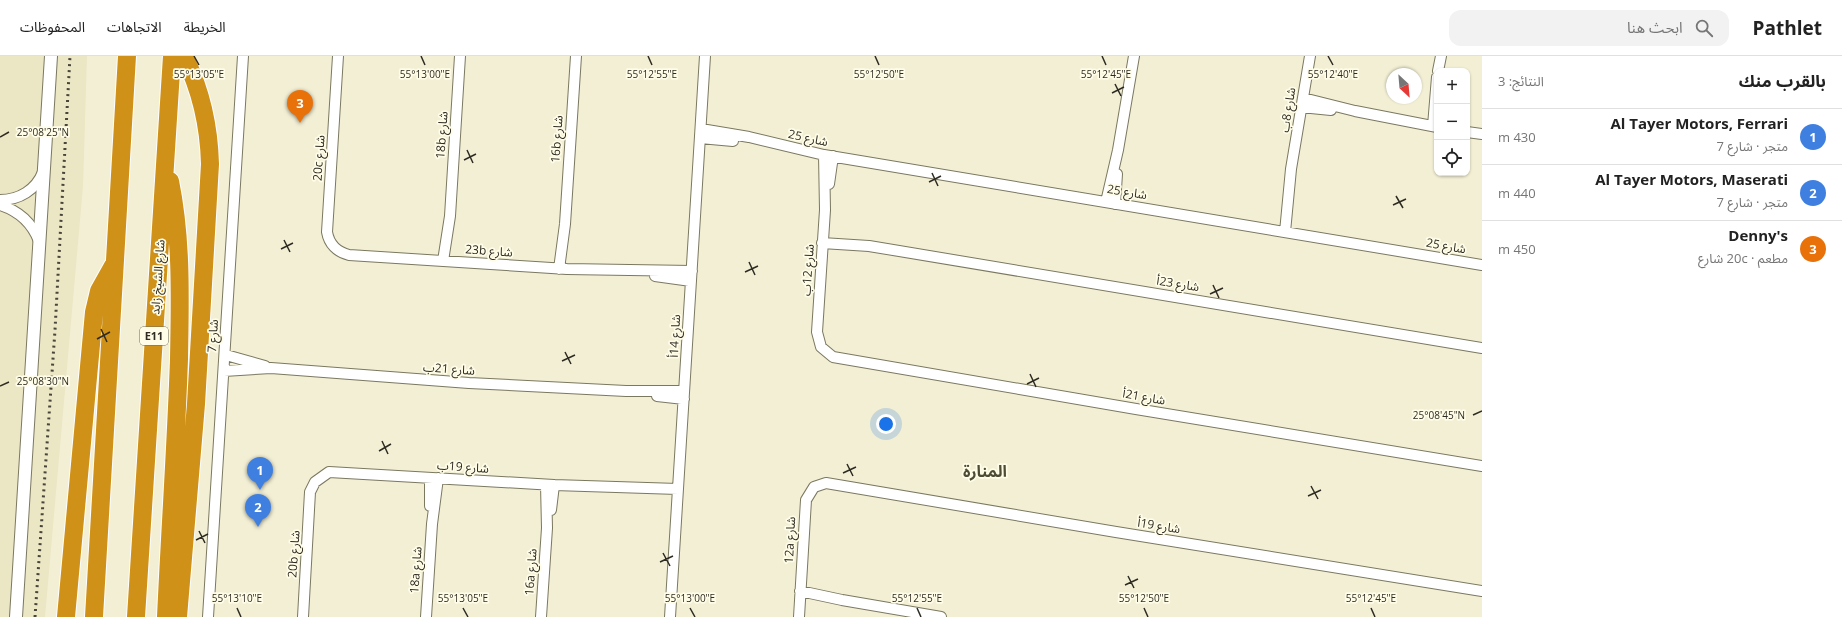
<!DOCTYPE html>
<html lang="ar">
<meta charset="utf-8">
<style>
:root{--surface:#fff;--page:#f2f2f2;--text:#222;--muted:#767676;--line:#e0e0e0;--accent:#3d7a91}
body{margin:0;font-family:"Open Sans","Noto Sans Arabic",sans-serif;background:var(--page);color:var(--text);direction:rtl}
.controls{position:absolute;right:12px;top:12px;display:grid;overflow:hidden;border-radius:8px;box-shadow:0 1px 3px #0004}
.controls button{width:36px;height:36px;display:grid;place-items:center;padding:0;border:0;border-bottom:1px solid var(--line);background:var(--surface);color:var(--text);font:20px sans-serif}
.compass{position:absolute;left:1386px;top:12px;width:36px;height:36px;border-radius:50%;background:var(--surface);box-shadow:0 1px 3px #0004;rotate:154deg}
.you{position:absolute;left:886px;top:368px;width:14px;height:14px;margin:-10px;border:3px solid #fff;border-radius:50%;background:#1a73e8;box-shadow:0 0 0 6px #1a73e833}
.badge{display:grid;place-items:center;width:26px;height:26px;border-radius:50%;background:var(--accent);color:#fff;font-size:13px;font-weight:700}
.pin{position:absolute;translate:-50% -33px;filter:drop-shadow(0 1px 2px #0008)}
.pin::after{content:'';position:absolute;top:21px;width:14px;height:12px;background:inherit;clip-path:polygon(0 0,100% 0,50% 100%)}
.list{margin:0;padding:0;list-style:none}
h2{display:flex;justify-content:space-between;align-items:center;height:52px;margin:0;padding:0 16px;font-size:17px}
h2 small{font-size:13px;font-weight:400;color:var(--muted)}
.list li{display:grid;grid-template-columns:26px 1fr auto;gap:12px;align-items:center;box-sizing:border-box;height:56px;padding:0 16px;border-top:1px solid var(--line)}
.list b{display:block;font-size:15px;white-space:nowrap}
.list p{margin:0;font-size:13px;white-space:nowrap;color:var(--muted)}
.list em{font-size:13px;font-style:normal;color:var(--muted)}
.icon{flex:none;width:22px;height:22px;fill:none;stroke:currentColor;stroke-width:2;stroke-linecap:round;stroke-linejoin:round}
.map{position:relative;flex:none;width:1482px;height:561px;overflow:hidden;direction:ltr}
header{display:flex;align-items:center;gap:24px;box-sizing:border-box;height:56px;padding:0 20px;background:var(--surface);border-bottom:1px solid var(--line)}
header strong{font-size:19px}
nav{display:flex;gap:22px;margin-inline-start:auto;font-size:14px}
.search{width:280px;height:36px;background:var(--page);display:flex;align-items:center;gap:10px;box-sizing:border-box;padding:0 14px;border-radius:12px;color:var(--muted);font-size:15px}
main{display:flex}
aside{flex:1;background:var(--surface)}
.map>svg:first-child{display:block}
.built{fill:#ebe6c4}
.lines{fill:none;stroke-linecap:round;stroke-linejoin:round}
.minor-casing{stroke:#7b7860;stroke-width:12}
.tertiary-casing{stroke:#7b7860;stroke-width:14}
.motorway-casing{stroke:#fff;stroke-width:20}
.minor{stroke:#fff;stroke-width:10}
.tertiary{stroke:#fff;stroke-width:12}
.motorway{stroke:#d09119;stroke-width:18}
.rail{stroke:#48463a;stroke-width:3;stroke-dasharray:2 4;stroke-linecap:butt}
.ticks{fill:none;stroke:#2e2c22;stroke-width:1.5}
.labels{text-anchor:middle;stroke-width:3.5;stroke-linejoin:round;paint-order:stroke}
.shield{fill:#fffce7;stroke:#6d6a5d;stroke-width:1}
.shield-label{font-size:11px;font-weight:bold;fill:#2e2c22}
.street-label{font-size:12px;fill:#2e2c22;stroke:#fffce7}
.district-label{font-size:16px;font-weight:bold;fill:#4f4c36;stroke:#fffce7}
.ticks-label{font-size:10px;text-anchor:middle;fill:#2e2c22;stroke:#fffce7;stroke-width:3.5;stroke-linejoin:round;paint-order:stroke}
</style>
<header>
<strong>Pathlet</strong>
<div class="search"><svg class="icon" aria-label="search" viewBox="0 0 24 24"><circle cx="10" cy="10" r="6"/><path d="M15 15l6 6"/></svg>ابحث هنا</div>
<nav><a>الخريطة</a><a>الاتجاهات</a><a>المحفوظات</a></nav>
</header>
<main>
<aside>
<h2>بالقرب منك<small>النتائج: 3</small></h2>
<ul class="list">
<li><span class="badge" style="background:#3f7fe0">1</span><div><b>Al Tayer Motors, Ferrari</b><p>متجر · شارع 7</p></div><em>430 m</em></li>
<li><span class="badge" style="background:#3f7fe0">2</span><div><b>Al Tayer Motors, Maserati</b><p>متجر · شارع 7</p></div><em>440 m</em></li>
<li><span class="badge" style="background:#e8710a">3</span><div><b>Denny's</b><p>مطعم · 20c شارع</p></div><em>450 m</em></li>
</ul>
</aside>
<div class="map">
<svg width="1482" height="561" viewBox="0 0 1482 561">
<rect width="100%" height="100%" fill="#f2efd5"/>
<path class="built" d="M0,0H87L83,130L45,561H0Z"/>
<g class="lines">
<defs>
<path id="minor" d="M338,0L327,176C329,188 337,196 349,199L567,213L692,215
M1438,15L1441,0
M1303,42L1355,55L1437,71
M1301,51L1331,54
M1433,70L1437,21
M701,73L749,81L824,99L1482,209
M1467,76L1482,78
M700,82L733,85
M824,99L825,154L817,276L821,291L833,301L1136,353L1482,410
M829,128L833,100
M0,144C19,144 36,134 43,116
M1106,146L1118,94L1134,0
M1115,148L1117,118
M0,149C19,155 32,167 39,185
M1285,176L1291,113L1310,0
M822,187L869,190L1482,292
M443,205L450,160L460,0
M559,213L565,168L576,0
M655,220L691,225
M226,299L265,310
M224,315L271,312L469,327L626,335H684
M657,340L684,343
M430,422V450
M551,454L554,429
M800,535L842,544L941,561
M208,561L243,0
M303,561L310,436L315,426L329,416L554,429L678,433
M426,561L432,468L438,422
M541,561L547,472L546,429
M670,561L705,0
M799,561L806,444L814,431L826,427L1116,476L1482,535"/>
<path id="tertiary" d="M16,561L51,0"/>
<path id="motorway" d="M66,561L94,256L99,235L113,210
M94,561L127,0
M136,561L172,0
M166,561C170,475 176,389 179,303C180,244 182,184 170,125
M178,561L196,348L210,108C209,70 201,34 184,0"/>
</defs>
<use href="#minor" class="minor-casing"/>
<use href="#tertiary" class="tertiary-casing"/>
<use href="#motorway" class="motorway-casing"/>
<use href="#minor" class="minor"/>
<use href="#tertiary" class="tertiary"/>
<use href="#motorway" class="motorway"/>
<path class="rail" d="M35,561L55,274L70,0"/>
</g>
<path class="ticks" d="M194,0L199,9M421,0L425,9M648,0L652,9M875,0L879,9M1102,0L1106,9M1328,0L1333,9M1115,28L1121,40M1112,37L1124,31M0,81L9,76M467,94L473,107M464,104L476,98M932,117L938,130M929,126L941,120M1396,140L1403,152M1393,149L1406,143M284,184L290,196M281,193L293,187M749,206L755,219M745,216L758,210M1213,229L1219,242M1210,238L1223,232M101,273L107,286M97,283L110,276M565,296L571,308M562,305L575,299M1030,318L1036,331M1027,328L1039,322M0,330L9,326M1473,359L1482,355M382,385L388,398M379,395L391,388M847,408L853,420M843,417L856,411M1311,430L1318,443M1308,440L1321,434M199,475L205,487M196,484L208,478M663,497L670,510M660,506L673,500M1128,520L1134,532M1125,529L1138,523M237,552L241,561M463,552L468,561M690,552L695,561M917,552L921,561M1144,552L1148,561M1371,552L1375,561"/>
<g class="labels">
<rect class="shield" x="140" y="271" width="28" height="18" rx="3"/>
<g class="shield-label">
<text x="154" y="284">E11</text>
</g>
<g class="street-label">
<text transform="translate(1288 54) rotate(-81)" y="4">شارع 8ب</text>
<text transform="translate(442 79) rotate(-86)" y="4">18b شارع</text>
<text transform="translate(808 82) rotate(12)" y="4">شارع 25</text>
<text transform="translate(557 83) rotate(-86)" y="4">16b شارع</text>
<text transform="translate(319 102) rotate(-86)" y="4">20c شارع</text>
<text transform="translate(1127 136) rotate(9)" y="4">شارع 25</text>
<text transform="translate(1446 190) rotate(10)" y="4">شارع 25</text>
<text transform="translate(489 195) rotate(4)" y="4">23b شارع</text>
<text transform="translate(808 214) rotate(-86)" y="4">شارع 12ب</text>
<text transform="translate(158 221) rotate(-86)" y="4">شارع الشيخ زايد</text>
<text transform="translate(1178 228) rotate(9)" y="4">شارع 23أ</text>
<text transform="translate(213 280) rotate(-87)" y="4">شارع 7</text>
<text transform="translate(675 280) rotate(-87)" y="4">شارع 14أ</text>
<text transform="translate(449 313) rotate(4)" y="4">شارع 21ب</text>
<text transform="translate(1144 341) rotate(10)" y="4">شارع 21أ</text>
<text transform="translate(463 411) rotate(4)" y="4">شارع 19ب</text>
<text transform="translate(1159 470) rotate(9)" y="4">شارع 19أ</text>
<text transform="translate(790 484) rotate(-87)" y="4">12a شارع</text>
<text transform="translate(294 498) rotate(-86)" y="4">20b شارع</text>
<text transform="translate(416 514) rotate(-86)" y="4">18a شارع</text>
<text transform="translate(531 516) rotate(-86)" y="4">16a شارع</text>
</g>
<g class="district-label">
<text x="985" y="421">المنارة</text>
</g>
</g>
<g class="ticks-label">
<text x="199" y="22">55°13'05"E</text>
<text x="425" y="22">55°13'00"E</text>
<text x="652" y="22">55°12'55"E</text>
<text x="879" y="22">55°12'50"E</text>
<text x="1106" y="22">55°12'45"E</text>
<text x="1333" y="22">55°12'40"E</text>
<text x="43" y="80">25°08'25"N</text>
<text x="43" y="329">25°08'30"N</text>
<text x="1439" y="363">25°08'45"N</text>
<text x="237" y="546">55°13'10"E</text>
<text x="463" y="546">55°13'05"E</text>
<text x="690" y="546">55°13'00"E</text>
<text x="917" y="546">55°12'55"E</text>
<text x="1144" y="546">55°12'50"E</text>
<text x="1371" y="546">55°12'45"E</text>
</g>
</svg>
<div class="controls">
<button>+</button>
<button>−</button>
<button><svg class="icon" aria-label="locate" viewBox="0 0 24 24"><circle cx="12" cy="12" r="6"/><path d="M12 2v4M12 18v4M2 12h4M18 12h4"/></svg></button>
</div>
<svg class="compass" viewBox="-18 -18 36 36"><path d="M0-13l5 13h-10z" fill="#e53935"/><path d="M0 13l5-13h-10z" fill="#767676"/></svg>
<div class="you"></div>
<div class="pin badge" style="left:260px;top:434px;background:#3f7fe0">1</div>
<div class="pin badge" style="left:258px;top:471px;background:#3f7fe0">2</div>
<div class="pin badge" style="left:300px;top:67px;background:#e8710a">3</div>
</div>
</main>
